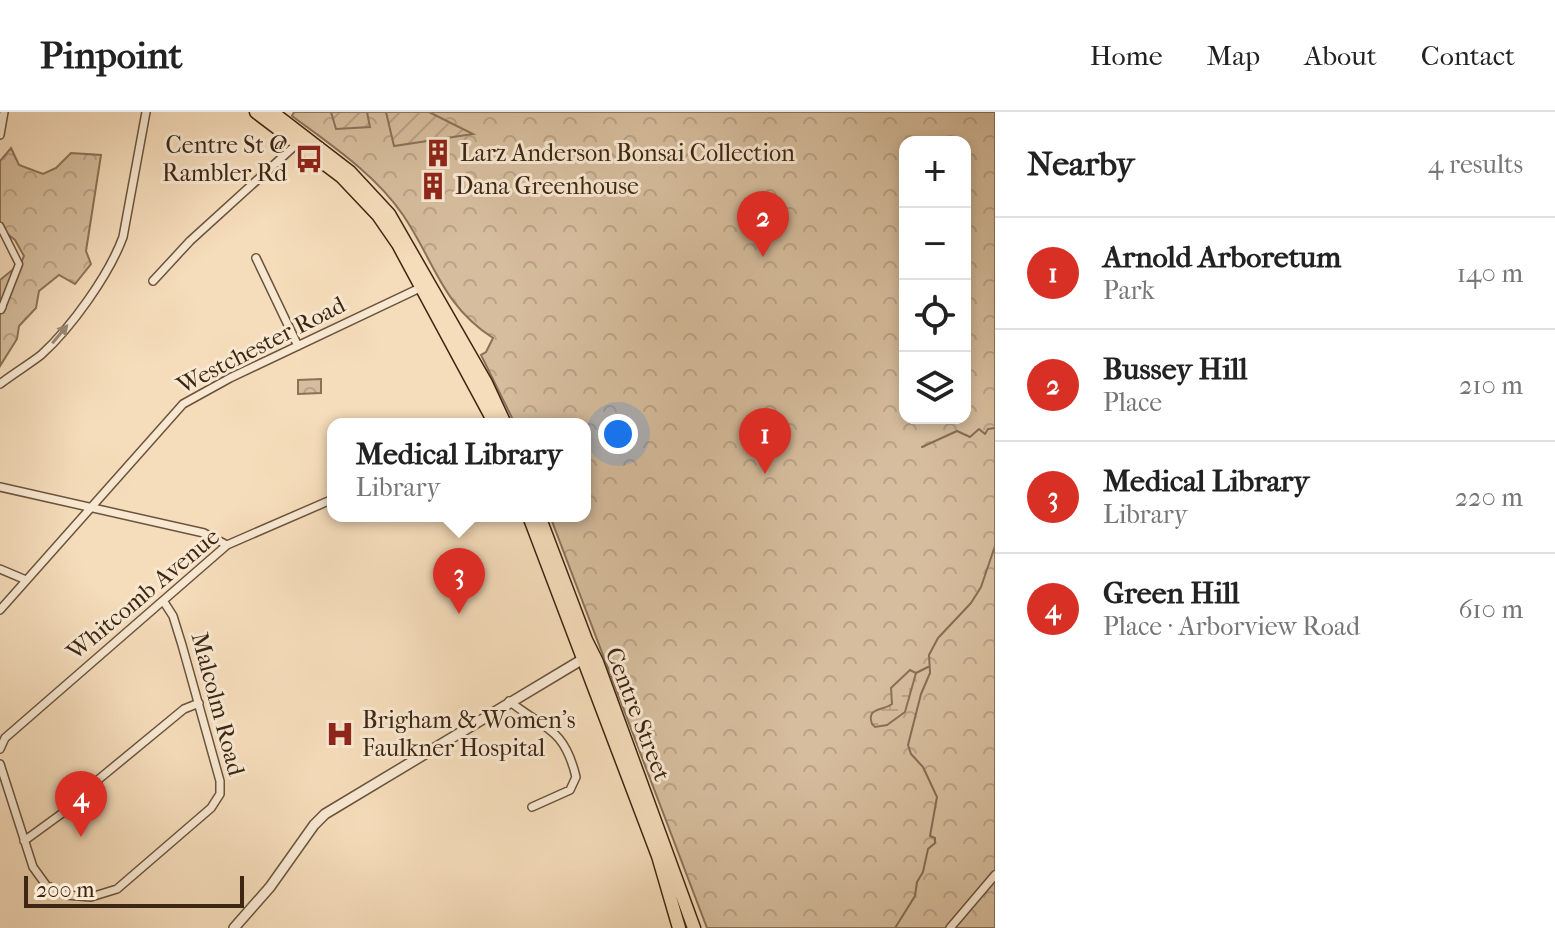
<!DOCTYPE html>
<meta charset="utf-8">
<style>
:root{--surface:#fff;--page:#f2f2f2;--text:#222;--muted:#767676;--line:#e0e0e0;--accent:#d93025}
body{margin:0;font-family:"IM FELL French Canon",serif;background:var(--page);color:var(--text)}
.controls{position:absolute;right:24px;top:24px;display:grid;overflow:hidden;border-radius:16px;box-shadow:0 4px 12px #0003}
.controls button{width:72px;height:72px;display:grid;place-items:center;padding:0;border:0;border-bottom:2px solid var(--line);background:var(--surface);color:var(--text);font:40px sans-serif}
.scale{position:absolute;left:24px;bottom:20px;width:220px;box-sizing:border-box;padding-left:8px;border:4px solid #3d2612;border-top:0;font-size:22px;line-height:28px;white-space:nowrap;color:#3d2612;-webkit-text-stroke:6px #f8e8d2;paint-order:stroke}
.you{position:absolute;left:618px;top:322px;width:28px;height:28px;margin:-20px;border:6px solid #fff;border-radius:50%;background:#1a73e8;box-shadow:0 0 0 12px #1a73e833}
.badge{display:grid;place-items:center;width:52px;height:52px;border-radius:50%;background:var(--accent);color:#fff;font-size:26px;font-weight:700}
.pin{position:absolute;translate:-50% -66px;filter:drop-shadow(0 2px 4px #0008)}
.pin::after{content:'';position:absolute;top:42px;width:28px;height:24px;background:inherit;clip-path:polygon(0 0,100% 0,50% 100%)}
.popup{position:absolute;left:327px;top:306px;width:264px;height:104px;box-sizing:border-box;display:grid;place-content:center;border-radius:16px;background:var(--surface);filter:drop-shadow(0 2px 6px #0005);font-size:26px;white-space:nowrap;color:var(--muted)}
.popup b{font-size:30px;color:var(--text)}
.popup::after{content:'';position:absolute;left:50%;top:100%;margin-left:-16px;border:16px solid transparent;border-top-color:var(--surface)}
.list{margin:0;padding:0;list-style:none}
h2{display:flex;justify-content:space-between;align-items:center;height:104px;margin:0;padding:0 32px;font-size:34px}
h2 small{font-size:26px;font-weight:400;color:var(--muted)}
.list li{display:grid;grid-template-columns:52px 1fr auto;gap:24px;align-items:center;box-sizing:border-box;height:112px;padding:0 32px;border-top:2px solid var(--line)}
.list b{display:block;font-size:30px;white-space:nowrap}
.list p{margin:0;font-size:26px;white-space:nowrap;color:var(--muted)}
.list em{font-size:26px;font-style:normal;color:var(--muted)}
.icon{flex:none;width:44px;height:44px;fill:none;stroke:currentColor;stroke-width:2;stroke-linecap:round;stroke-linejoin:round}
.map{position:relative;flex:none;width:995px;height:816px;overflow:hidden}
header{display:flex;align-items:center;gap:48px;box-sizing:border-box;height:112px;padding:0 40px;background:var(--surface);border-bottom:2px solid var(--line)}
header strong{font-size:38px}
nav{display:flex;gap:44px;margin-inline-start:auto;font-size:28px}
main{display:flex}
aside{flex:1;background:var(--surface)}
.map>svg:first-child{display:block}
.forest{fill:url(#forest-crowns);stroke:#8a7258;stroke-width:2;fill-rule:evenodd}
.wetland{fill:url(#wetland-marsh);stroke:#8a7258;stroke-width:2}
.garden{fill:url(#garden-furrows);stroke:#8a7258;stroke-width:2}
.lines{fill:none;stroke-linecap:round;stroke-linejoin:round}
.stream{stroke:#866e55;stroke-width:2}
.pedestrian-casing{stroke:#6b543c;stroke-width:9}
.minor-casing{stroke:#6b543c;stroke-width:10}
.tertiary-casing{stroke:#6b543c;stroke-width:12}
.trunk-casing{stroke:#3d2612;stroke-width:15}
.pedestrian{stroke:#f8e8d2;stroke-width:6}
.minor{stroke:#f8e8d2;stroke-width:7}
.tertiary{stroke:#f8e8d2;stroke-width:9}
.trunk{stroke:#f5dcba;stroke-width:12}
.oneway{fill:#9a8772}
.labels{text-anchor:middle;stroke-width:6;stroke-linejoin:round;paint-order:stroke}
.poi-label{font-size:24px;fill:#3d2612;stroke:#f8e8d2;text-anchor:start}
.street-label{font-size:24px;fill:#3d2612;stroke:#f8e8d2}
</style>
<header>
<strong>Pinpoint</strong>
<nav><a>Home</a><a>Map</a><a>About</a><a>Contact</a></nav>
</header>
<main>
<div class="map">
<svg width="995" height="816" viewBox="0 0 995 816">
<defs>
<pattern id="forest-crowns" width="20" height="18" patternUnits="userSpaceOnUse" patternTransform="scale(2)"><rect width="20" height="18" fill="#d6bd9d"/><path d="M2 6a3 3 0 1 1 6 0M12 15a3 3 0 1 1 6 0" fill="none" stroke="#b9a286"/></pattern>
<pattern id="wetland-marsh" width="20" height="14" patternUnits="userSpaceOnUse" patternTransform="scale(2)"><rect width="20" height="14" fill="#d6bd9d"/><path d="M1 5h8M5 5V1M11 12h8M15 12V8" fill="none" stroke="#b9a286"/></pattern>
<pattern id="garden-furrows" width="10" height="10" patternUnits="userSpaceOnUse" patternTransform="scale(2)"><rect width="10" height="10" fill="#d6bd9d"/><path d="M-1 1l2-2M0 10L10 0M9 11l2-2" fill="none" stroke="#b9a286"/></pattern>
</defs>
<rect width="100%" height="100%" fill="#f5dcba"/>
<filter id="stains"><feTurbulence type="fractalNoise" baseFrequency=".0025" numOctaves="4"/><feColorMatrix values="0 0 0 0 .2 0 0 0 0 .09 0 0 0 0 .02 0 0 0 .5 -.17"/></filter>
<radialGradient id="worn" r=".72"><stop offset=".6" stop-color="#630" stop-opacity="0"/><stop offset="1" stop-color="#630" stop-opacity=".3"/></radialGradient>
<path class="forest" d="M294,0H995V816H707L550,404H585V312H515L481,243L486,240L493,226C441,192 435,150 403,103C375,62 331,33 292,4ZM905,30H965V306H905Z
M11,36L19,53L43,62L56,56L71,41L101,43L86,139L91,152L75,172L59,163L39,179L36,196L19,214L17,227L0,254V168L21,151L24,144L15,128L0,116V49Z
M321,267V281L298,282V268Z"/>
<path class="wetland" d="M910,558L916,561L905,600L887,613L875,615L872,612C866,595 883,599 892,592L891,576Z"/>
<path class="garden" d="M331,0H367L370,15L336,17Z
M386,0H429L473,22L394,34Z"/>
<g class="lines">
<path class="stream" d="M922,335L957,319L970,325L979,317L985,322L988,317L995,316
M916,561L928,555
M895,816L915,784L917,770L923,760L928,737L935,731V726L930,724L937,685L923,655L911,642L908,633L921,582L930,561L929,543L938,526L971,491L981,475L995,434"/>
<defs>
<path id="pedestrian" d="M0,114L19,152L1,198"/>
<path id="minor" d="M0,23L4,0
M256,146L298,234
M153,169L190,129L299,30
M0,196L2,195
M0,272C13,262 28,253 41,243C71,216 109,163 123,125L146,0
M0,375L204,421L227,433
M0,457L26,468
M0,498L183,292L230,266L422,175
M509,589C544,617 564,615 576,665L570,678L532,695
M0,637L5,626L28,606L227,433L333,387
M0,652L33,755L46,773L66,783L91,785L117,777L211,696L220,682V669L182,533L173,504L164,490
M68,697L75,678L98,668
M24,729L68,697L83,693L90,688L99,667L184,597L199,591
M950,816L995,763"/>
<path id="tertiary" d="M234,816L270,775L314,713L325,702L588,544"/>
<path id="trunk" d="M256,0L342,65L378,103L398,132L495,312
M272,0L350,60L389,102L486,271L505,312
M529,404L658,744L679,816
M539,404L586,528L597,550L694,816"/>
</defs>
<use href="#pedestrian" class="pedestrian-casing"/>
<use href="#minor" class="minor-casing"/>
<use href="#tertiary" class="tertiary-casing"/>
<use href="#trunk" class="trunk-casing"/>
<use href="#pedestrian" class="pedestrian"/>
<use href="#minor" class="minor"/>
<use href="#tertiary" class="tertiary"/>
<use href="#trunk" class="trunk"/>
</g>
<defs><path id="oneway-solid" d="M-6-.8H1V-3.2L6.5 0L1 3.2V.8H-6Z" transform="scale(2)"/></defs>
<use class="oneway" href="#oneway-solid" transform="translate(60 222) rotate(-50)"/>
<defs>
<symbol id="building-bare" viewBox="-9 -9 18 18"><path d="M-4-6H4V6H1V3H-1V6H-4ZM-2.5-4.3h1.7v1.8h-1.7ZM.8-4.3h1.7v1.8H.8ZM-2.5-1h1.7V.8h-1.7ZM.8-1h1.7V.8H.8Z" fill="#8f2418" stroke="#f8e8d2" stroke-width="2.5" paint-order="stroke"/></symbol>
<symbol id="bus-bare" viewBox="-9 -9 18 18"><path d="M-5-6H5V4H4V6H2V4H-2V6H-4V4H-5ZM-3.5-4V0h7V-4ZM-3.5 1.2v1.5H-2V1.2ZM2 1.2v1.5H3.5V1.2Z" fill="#8f2418" stroke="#f8e8d2" stroke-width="2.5" paint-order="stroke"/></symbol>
<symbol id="hospital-bare" viewBox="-9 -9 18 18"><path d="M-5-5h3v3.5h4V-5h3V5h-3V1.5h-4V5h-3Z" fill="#8f2418" stroke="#f8e8d2" stroke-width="2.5" paint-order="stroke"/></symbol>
</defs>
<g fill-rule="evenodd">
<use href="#building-bare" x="418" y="21" width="40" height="40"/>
<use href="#bus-bare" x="289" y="27" width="40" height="40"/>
<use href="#building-bare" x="413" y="54" width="40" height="40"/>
<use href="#hospital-bare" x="320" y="602" width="40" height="40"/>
</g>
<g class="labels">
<g class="poi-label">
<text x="287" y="41" text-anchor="end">Centre St @<tspan x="287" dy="28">Rambler Rd</tspan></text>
<text x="460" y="49">Larz Anderson Bonsai Collection</text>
<text x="455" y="82">Dana Greenhouse</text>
<text x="362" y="616">Brigham &amp; Women's<tspan x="362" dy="28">Faulkner Hospital</tspan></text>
</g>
<g class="street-label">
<text transform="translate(261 233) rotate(-27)" y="8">Westchester Road</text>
<text transform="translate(143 482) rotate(-40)" y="8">Whitcomb Avenue</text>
<text transform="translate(218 592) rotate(75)" y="8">Malcolm Road</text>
<text transform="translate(638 602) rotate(69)" y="8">Centre Street</text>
</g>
</g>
<rect width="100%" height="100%" filter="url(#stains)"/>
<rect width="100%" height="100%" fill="url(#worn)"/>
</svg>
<div class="controls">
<button>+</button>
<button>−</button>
<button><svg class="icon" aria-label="locate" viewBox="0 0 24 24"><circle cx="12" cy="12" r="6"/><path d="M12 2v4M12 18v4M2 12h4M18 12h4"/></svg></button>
<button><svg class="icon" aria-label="layers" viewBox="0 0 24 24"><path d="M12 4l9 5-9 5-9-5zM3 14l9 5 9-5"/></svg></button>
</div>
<div class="scale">200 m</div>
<div class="you"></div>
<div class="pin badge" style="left:765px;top:362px">1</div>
<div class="pin badge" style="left:763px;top:145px">2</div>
<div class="pin badge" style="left:459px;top:502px">3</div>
<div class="popup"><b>Medical Library</b>Library</div>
<div class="pin badge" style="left:81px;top:725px">4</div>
</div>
<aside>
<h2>Nearby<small>4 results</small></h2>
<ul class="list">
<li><span class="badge">1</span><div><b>Arnold Arboretum</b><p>Park</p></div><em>140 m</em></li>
<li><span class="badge">2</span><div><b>Bussey Hill</b><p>Place</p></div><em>210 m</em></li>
<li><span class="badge">3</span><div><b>Medical Library</b><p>Library</p></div><em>220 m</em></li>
<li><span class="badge">4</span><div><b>Green Hill</b><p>Place · Arborview Road</p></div><em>610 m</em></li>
</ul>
</aside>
</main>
